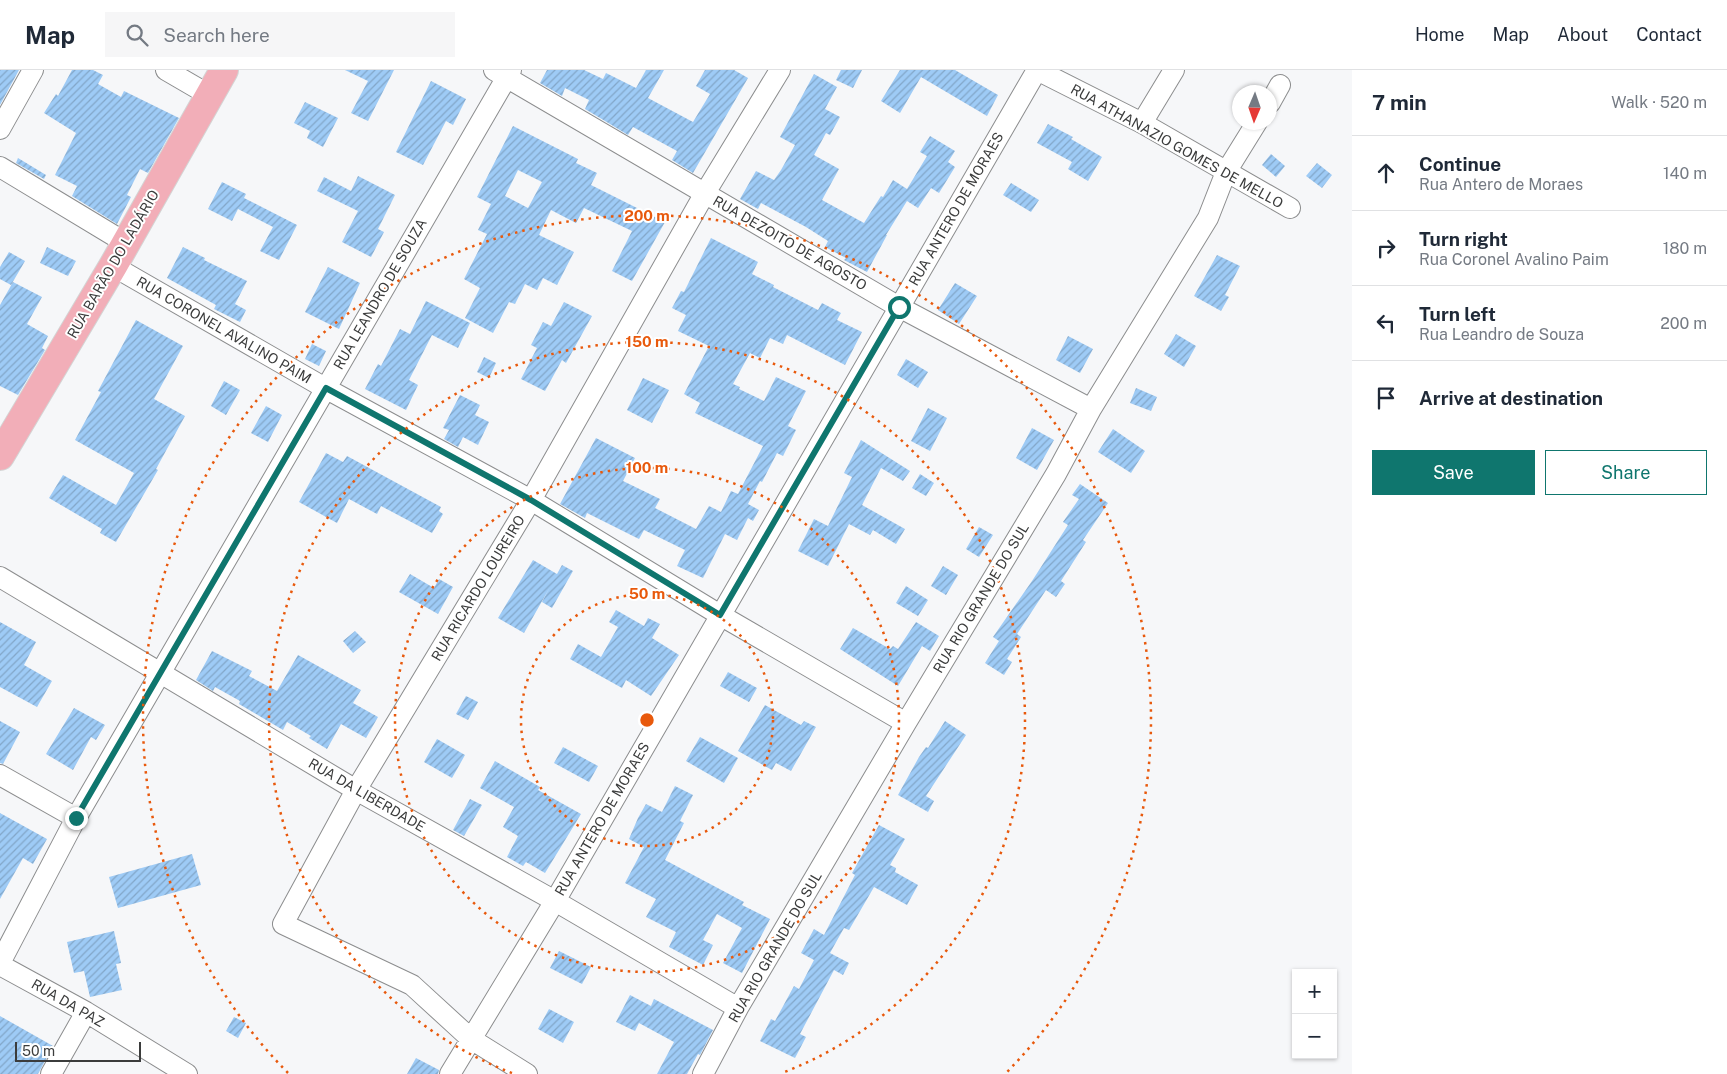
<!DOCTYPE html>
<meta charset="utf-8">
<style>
:root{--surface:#fff;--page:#f6f6f7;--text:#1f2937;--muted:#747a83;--line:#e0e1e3;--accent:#0f766e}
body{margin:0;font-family:"Public Sans",sans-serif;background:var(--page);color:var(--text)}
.controls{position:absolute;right:15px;bottom:15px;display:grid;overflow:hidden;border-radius:0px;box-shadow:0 1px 4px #0004}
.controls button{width:45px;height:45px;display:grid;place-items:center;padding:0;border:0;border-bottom:1px solid var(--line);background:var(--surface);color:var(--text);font:25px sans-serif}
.compass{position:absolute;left:1232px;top:15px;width:45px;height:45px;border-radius:50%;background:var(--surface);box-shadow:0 1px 4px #0004;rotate:182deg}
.scale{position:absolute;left:15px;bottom:12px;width:126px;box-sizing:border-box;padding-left:5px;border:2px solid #3b3c3c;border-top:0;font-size:14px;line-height:18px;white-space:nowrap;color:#3b3c3c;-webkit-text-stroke:4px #fff;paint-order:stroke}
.stop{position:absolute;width:15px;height:15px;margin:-11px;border:4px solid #0f766e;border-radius:50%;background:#fff}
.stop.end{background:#0f766e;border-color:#fff;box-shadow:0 1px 5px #0008}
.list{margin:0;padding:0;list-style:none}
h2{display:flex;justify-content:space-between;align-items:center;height:65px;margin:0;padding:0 20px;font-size:21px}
h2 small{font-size:16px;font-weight:400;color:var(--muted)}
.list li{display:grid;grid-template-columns:32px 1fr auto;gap:15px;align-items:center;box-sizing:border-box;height:75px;padding:0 20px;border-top:1px solid var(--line)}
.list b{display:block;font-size:19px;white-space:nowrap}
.list p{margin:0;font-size:16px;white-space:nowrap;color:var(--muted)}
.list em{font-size:16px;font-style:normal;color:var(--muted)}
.actions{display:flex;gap:10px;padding:15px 20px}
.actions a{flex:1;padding:11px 0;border:1px solid var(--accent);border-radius:0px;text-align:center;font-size:18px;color:var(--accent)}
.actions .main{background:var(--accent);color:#fff}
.icon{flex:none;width:28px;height:28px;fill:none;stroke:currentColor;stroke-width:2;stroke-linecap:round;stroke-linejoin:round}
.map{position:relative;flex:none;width:1352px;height:1004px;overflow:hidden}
header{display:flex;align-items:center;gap:30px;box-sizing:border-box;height:70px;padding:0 25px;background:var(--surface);border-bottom:1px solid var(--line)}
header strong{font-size:24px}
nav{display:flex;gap:28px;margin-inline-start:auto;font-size:18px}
.search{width:350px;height:45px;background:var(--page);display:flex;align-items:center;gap:12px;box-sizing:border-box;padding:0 18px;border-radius:0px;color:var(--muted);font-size:19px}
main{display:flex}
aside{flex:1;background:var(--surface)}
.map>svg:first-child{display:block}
.building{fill:url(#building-hatch);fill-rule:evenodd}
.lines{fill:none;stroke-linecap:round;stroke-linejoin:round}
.minor-casing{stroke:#8c8d8e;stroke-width:22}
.primary-casing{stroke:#d4d4d4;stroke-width:30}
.minor{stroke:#fff;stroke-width:20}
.primary{stroke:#f2aeb8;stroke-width:28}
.route{stroke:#0f766e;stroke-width:6}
.ring{fill:none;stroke:#e8590c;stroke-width:2.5;stroke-dasharray:2.5 5}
.labels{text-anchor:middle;stroke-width:4;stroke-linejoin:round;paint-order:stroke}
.street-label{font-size:14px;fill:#3b3c3c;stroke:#fff}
.centre{fill:#e8590c;stroke:#fff;stroke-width:2.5}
.ring-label{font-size:15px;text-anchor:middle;font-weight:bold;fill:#e8590c;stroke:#fff;stroke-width:4;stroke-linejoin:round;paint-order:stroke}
</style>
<header>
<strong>Map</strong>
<div class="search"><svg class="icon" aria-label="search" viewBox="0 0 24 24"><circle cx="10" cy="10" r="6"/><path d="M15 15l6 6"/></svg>Search here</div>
<nav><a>Home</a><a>Map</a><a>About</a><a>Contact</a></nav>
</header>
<main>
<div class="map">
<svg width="1352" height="1004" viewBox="0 0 1352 1004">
<defs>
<pattern id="building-hatch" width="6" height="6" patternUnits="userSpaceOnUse" patternTransform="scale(1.25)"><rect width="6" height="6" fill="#9ecbf6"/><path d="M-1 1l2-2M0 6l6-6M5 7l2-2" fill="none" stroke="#82a6c8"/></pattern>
</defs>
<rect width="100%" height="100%" fill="#f6f7f9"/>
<path class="building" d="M0,0H19L0,35Z
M72,0H93L103,5L98,14L121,27L124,21L179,48L148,103L140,99L127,125L131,127L117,154L72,126L77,116L55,105L76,63L44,43L56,24L58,26Z
M345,0H394L368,51L351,43L368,11Z
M547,0H584L603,9L606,3L636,18L646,0H664L648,28L693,52L710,24L696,16L705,0H734L748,8L693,103L672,90L677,81L633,57L628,65L605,51L585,39L589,30L565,18L562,26L540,13Z
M841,0H862L853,18L836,10Z
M900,0H955L998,25L987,46L921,7L900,43L881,31Z
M814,4L837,17L825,39L840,47L830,65L826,63L814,85L839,99L822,130L864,153L881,126L883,127L893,110L907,119L927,86L920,82L930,66L955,81L948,92L955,97L939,123L931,118L918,138L907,131L886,165H887L867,202L844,190L846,188L825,177L828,171L806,157L761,133L758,139L740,129L756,101L774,110L781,100L795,75L780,67Z
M431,11L466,29L453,55L446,51L423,95L396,82Z
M305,32L338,48L323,77L307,68L310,61L294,53Z
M1048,54L1073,67L1071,69L1102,87L1088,111L1068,99L1072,92L1037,73Z
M513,56L578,89L576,93L597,103L591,115L665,152L632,211L612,201L632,161L584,138L576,153L551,140L539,165L574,182L557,215L543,208L537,220L525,214L515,234L509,232L493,263L465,248L480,218L464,209L487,164L478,160L491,134L477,127ZM518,100L542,112L528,138L505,126Z
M1271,84L1285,96L1276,107L1262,95Z
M18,88L46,105L44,109L16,93Z
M1317,93L1332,105L1322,118L1306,106Z
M358,106L395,125L378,159L384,162L371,187L342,172L358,141L317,121L324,107L351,121Z
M222,112L246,124L244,128L297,155L279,190L260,181L273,157L238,139L232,151L208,139Z
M1011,113L1039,130L1031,142L1003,125Z
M711,168L758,192L752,204L774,215L773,217L818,240L822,233L841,243L837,250L862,262L845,295L787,265L783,274L770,268L760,288L750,283L733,314L740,317L739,319L764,331L776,307L806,321L788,356L796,360L783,386L777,383L762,412L760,411L748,434L759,440L753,451L748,448L737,470L725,464L703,508L677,496L685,480L644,460L639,469L587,443L585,448L560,434L596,368L635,388L623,411L660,429L655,438L696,459L709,436L721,442L731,421L738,424L763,376L695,343L700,333L684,324L709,276L678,261L686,245L672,238L681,221L684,222Z
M47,177L76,191L68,206L40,193Z
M183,177L205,188L204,190L247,211L235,234L246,240L240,252L214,239L216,235L167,208Z
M9,182L25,191L11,215L0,209V197Z
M1217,185L1240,196L1225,225L1229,227L1221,241L1194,226Z
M328,197L360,213L339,259L305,242Z
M13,212L42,227L27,254L48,266L42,278L45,280L18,325L0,316V235Z
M955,213L977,226L959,254L938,240Z
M426,231L470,253L458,278L432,265L409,310L418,315L406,340L365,319L378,294L381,296L400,259L410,264Z
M564,232L592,246L566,293L562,290L545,321L521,309L537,278L531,275L543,252L551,256Z
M136,250L183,276L154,329L185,346L156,399L158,400L116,472L100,463L102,459L49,428L63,405L116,435L134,403L75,370L101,322L98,321Z
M1176,264L1196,276L1184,297L1164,284Z
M1068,266L1093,279L1080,303L1056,290Z
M312,274L326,281L319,296L305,289Z
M484,287L496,293L489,308L477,302Z
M906,289L928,302L918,318L897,305Z
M643,308L669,320L652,353L627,340Z
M224,311L240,320L226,345L211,336Z
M1136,318L1157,327L1151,341L1130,333Z
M460,325L480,335L475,345L489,352L478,375L463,367L458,377L444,369L449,360L443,358Z
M266,336L282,345L268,372L251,363Z
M928,338L947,348L930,381L911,371Z
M1032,358L1054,370L1037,400L1016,388Z
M1113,359L1145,381L1131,403L1098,382Z
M861,370L910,401L903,411L881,398L862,435L905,459L896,474L873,460L870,465L849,454L828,496L798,481L814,449L828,456L852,407L844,403Z
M326,383L343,392L347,386L441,437L439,441L443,444L432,463L381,436L377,444L349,429L337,453L299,432Z
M920,404L934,413L926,426L912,418Z
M1080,414L1108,433L1083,470L1086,472L1061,511L1065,514L1056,527L1046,520L1017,564L1021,567L1007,589L1012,592L1004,605L985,593L999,571L993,567L1032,511L1068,455L1063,452L1079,429L1072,425Z
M979,457L993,465L979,487L966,479Z
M533,490L557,504L562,495L573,501L552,538L542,532L550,517L524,563L498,548Z
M943,496L958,505L946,525L931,516Z
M410,504L434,518L439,509L453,517L438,544L399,522Z
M906,516L928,530L918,546L896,533Z
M616,540L644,556L648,548L660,554L652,568L679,585L651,626L626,610L622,618L570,589L578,574L601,587L618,557L609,552Z
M0,552L36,572L24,595L52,611L37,637L0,617Z
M916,552L939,566L930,581L922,576L898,616L840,579L853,558L890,579L893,576L898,579Z
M355,561L366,572L353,583L343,571Z
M212,581L252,601L249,606L277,621L298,585L361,620L353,633L378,647L366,668L341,654L327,679L309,668L311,666L287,652L283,660L239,634L240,631L215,617L213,621L196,610Z
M728,602L757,618L749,632L720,616Z
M466,626L478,632L468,650L456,644Z
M765,635L801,655L804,651L816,657L791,701L776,693L772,700L738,681Z
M74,638L105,655L96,670L91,667L73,700L46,684Z
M0,651L20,662L3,694L0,693Z
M945,651L966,665L926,726L934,731L928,742L898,725L919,687L926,677L928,678Z
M700,667L738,688L724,713L686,691Z
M437,669L465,685L452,708L424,692Z
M563,677L598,696L589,712L554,693Z
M495,691L540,717L538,720L581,744L545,803L526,792L523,796L507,787L518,766L503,757L514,737L480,718Z
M675,716L693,725L680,751L684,753L665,790L744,832L742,835L770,849L742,903L723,893L742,858L717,844L703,870L713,875L703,895L669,877L676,862L646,847L656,829L625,813L644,777L629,769L638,748L646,734L662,742Z
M470,729L482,735L464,766L453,760Z
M0,743L47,769L33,794L23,788L0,829Z
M879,755L905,769L890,795L896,798L895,802L918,815L907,835L874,817L849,860L844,858L830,883L849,893L843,905L834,900L800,964L806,967L795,988L760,971L771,949L775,951L794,916L799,919L814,890L801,883L814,859L824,865L855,805L852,803Z
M192,784L201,815L118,838L109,807Z
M114,861L121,893L116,894L122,920L90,927L84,901L74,903L67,872Z
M559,881L591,897L582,914L550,898Z
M630,925L651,936L654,929L713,960L700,985L698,984L687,1004H657L674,972L639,953L635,961L616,952Z
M549,939L574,952L563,973L538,959Z
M0,946L53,976L38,1004H0Z
M234,947L246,953L238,968L226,961Z
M416,988L439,1000L438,1004H407Z"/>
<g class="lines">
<defs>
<path id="minor" d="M166,0L209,25
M494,0L899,237L1091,339
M1037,0L1142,53L1290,138
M1270,33L1280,15
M1142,53L1174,0
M0,59L33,0
M0,97L126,173
M113,196L325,318L531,430L720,545L906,653
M0,507L356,720L555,831L738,938
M0,705L76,748
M0,893L76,748L511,0
M0,895L86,942L187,1004
M51,1004L86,942
M450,1004L555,831L1037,0
M527,1004L471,969L412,915L283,854L356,720L531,430L705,123L780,0
M703,1004L738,938L906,653L1056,404L1091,339L1208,148L1226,102L1257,52"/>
<path id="primary" d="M0,386L113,196L224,0"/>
</defs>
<use href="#minor" class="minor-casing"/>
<use href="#primary" class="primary-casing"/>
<use href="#minor" class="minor"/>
<use href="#primary" class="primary"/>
</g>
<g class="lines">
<path class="route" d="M76,748L326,318L531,430L720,545L899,237"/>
</g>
<g class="ring">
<circle cx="647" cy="650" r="126"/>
<circle cx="647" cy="650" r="252"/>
<path d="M512 1003A378 378 0 1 1 782 1003"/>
<path d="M288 1003A504 504 0 1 1 1006 1003"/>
</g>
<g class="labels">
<g class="street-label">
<text transform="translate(1177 76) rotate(29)" y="5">RUA ATHANAZIO GOMES DE MELLO</text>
<text transform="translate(956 139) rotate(-60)" y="5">RUA ANTERO DE MORAES</text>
<text transform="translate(790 173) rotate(30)" y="5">RUA DEZOITO DE AGOSTO</text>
<text transform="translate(113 194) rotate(-60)" y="5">RUA BARÃO DO LADÁRIO</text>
<text transform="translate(380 224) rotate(-60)" y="5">RUA LEANDRO DE SOUZA</text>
<text transform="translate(224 260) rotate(30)" y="5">RUA CORONEL AVALINO PAIM</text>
<text transform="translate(478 518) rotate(-59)" y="5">RUA RICARDO LOUREIRO</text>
<text transform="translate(981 528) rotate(-59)" y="5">RUA RIO GRANDE DO SUL</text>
<text transform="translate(367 725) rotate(30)" y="5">RUA DA LIBERDADE</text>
<text transform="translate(602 749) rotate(-60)" y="5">RUA ANTERO DE MORAES</text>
<text transform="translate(775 877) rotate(-60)" y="5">RUA RIO GRANDE DO SUL</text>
<text transform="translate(68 933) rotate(30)" y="5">RUA DA PAZ</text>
</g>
</g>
<circle cx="647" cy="650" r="8" class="centre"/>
<g class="ring-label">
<text x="647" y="151">200 m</text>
<text x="647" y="277">150 m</text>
<text x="647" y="403">100 m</text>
<text x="647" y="529">50 m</text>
</g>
</svg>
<div class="controls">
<button>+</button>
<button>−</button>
</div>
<svg class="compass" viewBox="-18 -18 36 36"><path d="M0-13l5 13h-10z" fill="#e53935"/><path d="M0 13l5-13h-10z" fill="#747a83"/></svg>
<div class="scale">50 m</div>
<div class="stop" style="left:899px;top:237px"></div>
<div class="stop end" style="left:76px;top:748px"></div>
</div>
<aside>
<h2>7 min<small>Walk · 520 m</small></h2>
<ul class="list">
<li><svg class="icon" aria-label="ahead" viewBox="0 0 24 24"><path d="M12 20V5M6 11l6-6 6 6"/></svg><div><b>Continue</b><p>Rua Antero de Moraes</p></div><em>140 m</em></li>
<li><svg class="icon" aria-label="right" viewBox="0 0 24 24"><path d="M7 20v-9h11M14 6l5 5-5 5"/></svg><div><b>Turn right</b><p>Rua Coronel Avalino Paim</p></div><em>180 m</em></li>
<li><svg class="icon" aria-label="left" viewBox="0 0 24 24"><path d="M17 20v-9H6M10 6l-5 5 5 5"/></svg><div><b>Turn left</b><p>Rua Leandro de Souza</p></div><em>200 m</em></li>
<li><svg class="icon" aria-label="arrive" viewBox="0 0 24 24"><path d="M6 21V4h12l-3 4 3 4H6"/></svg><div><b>Arrive at destination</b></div></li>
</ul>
<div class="actions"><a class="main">Save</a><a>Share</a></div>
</aside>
</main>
